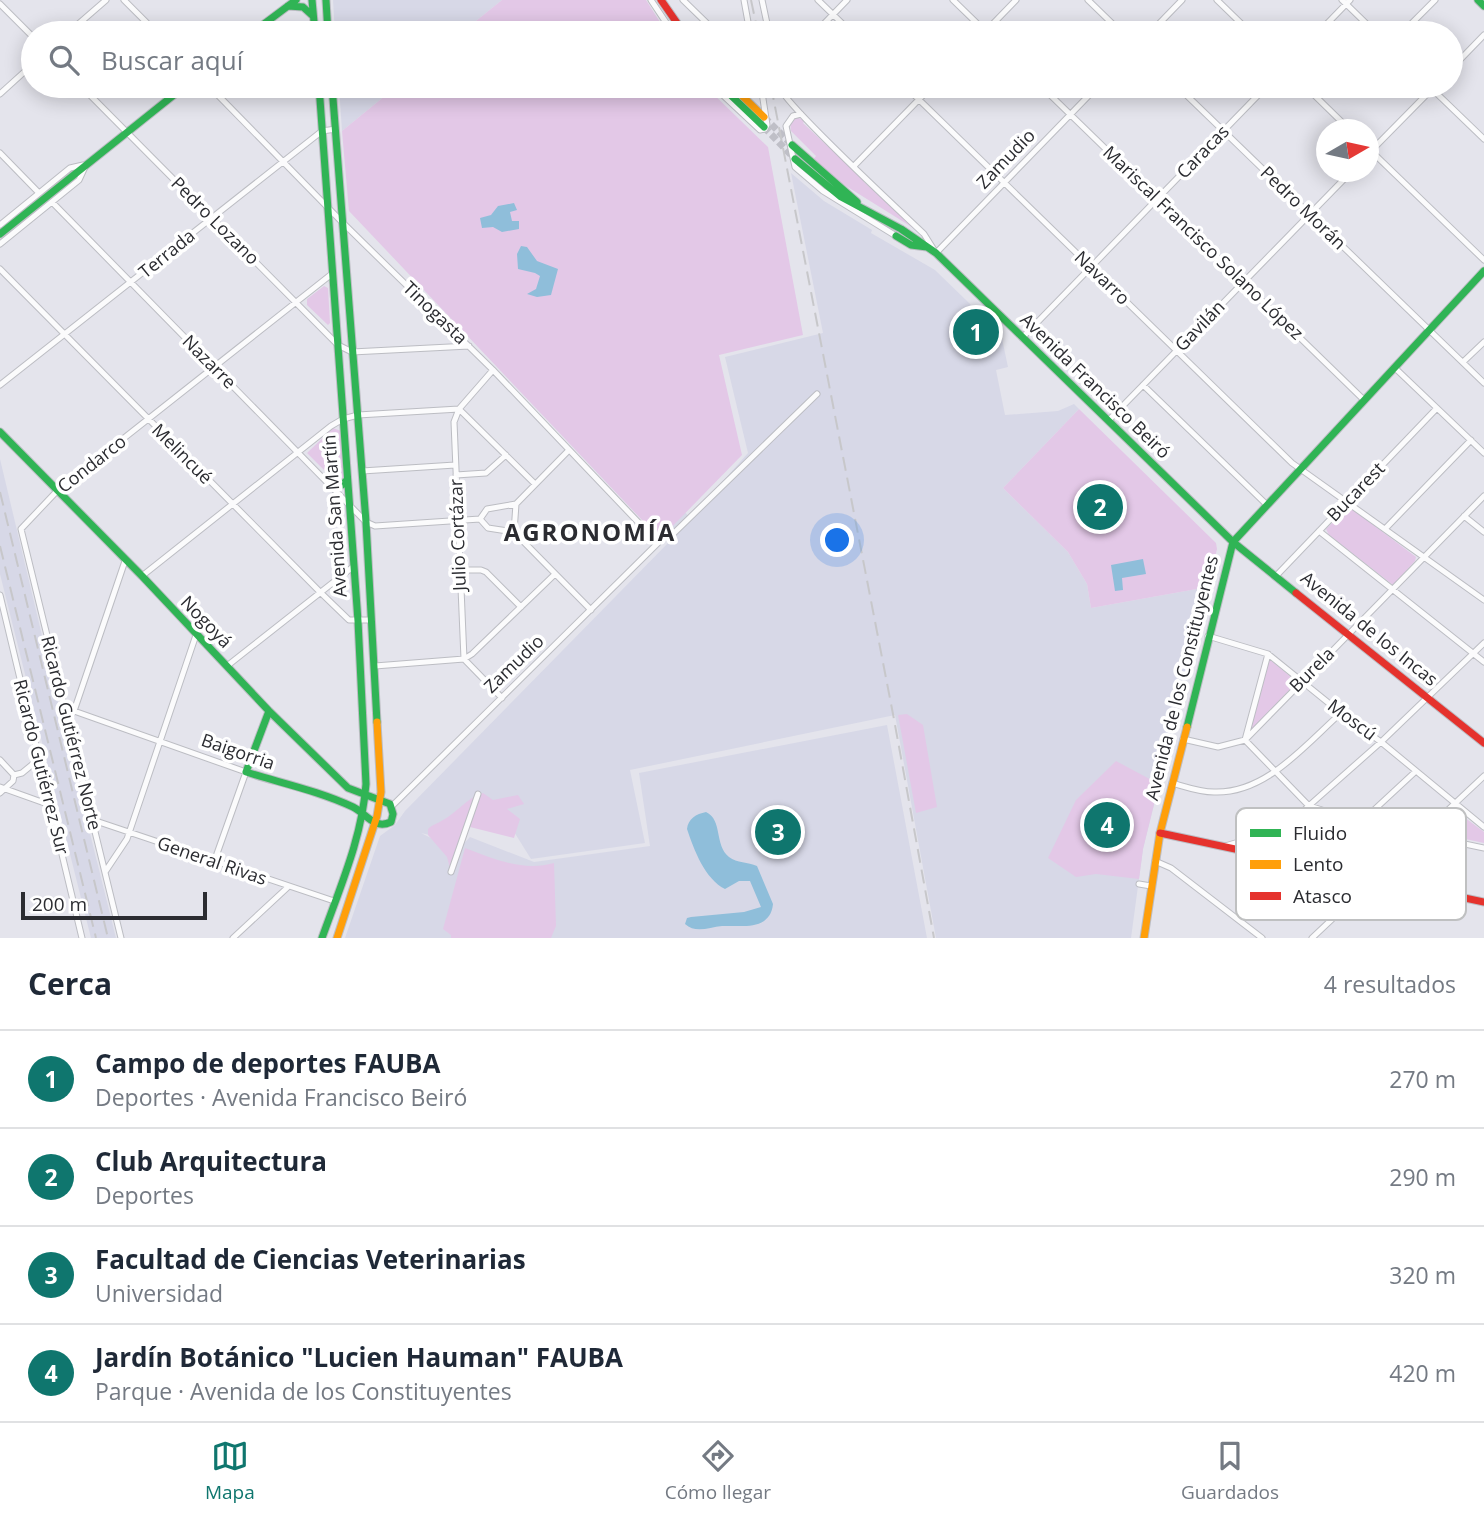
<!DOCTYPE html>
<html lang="es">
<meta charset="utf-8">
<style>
:root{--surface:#fff;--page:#f6f6f7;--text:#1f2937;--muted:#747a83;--line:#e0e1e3;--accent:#0f766e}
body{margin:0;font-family:"Open Sans",sans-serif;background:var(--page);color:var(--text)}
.compass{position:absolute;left:1316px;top:119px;width:63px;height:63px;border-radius:50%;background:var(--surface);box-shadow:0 4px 18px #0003;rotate:81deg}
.scale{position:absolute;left:21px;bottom:18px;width:186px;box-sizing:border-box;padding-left:7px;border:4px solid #2b2c31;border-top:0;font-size:19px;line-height:24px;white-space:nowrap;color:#2b2c31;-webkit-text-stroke:5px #fff;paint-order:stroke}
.you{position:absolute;left:838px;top:541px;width:24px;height:24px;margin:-18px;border:5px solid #fff;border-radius:50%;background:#1a73e8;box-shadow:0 0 0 10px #1a73e833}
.badge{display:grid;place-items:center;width:46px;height:46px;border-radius:50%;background:var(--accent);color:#fff;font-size:23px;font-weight:700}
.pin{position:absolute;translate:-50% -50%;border:4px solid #fff;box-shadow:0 2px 7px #0006}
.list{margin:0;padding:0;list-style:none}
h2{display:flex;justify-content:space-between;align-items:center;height:91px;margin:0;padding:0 28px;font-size:30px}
h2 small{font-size:23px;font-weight:400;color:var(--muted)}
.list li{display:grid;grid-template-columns:46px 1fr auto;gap:21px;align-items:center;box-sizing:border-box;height:98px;padding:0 28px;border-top:2px solid var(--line)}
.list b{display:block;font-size:26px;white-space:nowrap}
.list p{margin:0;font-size:23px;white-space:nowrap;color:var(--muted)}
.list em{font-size:23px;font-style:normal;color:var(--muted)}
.icon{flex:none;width:38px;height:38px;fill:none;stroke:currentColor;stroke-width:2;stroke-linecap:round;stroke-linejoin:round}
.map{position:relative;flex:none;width:1484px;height:938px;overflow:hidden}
.search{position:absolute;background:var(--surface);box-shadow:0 4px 18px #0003;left:21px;right:21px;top:21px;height:77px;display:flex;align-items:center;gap:18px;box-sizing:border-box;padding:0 24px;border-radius:38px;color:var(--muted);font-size:26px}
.sheet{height:483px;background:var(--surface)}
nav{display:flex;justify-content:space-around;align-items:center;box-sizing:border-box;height:98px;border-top:2px solid var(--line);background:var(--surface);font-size:19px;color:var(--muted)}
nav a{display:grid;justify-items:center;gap:4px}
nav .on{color:var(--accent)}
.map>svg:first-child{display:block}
.built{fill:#d7d8e7}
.green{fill:#e3c8e7}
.water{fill:#8fbeda}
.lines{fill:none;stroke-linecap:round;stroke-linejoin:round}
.secondary-tunnel{stroke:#bfbfc7;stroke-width:7;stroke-dasharray:7 3.5;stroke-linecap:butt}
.street-casing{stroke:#bcbdc3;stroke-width:7}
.fast-casing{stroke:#bcbdc3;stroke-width:9}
.slow-casing{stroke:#bcbdc3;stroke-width:9}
.jam-casing{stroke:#bcbdc3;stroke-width:9}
.street{stroke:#fbfbfc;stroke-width:5}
.fast{stroke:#30b455;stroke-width:7}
.slow{stroke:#ff9f0a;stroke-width:7}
.jam{stroke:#e5322d;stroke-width:7}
.rail{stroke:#c7c7ca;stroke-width:2;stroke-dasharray:14 7;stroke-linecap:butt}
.labels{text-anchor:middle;stroke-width:7;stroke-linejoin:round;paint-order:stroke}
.street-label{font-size:18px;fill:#2b2c31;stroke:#fff}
.district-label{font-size:24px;font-weight:bold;letter-spacing:2px;fill:#2b2c31;stroke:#fff}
.key{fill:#fff;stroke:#bfc0c1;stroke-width:2}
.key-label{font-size:19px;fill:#2b2c31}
</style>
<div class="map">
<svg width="1484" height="938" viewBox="0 0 1484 938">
<rect width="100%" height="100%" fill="#e4e4ec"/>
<path class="built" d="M333,0H502L461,33H335Z
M339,86H397L342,131Z
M791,173L824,201L872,230L871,233L935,270L1001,334L1008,367L996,370L1005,415L1058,411L1074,404L1079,409L1003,488L1068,552L1087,584L1091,608L1208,587L1143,849L1131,938H936L895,715L630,770L645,843L531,859L496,803L438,837L421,833L457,851L470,837L534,862L650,846L639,773L887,725L927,938H345L380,836L395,825L405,811L669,542L648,514L670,495L690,518L748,453L725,357L823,333Z
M0,459L64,728L61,729L65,741H67L116,938H91L0,574Z"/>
<path class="green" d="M502,0H646L667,33H461Z
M397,86H705L768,147L803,335L719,355L742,455L660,539L349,211L342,131Z
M797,117L805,121L803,123L837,155L839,154L865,180L864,182L887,203L889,202L915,229L846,186L813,160L816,156L791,131L790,123Z
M324,286L328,288L330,323L328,325L307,305V299Z
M969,312L995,340L985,352L957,324Z
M1079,409L1216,543L1217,549L1208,587L1091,608L1087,584L1068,552L1003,488Z
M333,428L341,431L345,478L336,482L307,453Z
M1347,508L1352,509L1416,557L1415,561L1393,585L1329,535L1326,529Z
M1268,658L1297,682L1249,732Z
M907,714L923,725L937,807L916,813L898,715Z
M1116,761L1159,784L1143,849L1139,879L1096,874L1076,877L1048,858L1076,800Z
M483,793L493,800L518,795L524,804L507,809L520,819L514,838L466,826L451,872L447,857L428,835V829C433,824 437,824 443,820C458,812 466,798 483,793Z
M1456,811L1484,832V843L1433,832Z
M465,848C494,859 523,872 554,863L556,926L551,938H451V935L443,929Z"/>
<path class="water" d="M514,203L517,210L510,212L512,221H519V229L502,232L493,227L482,228L480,218L491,215L498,206Z
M521,246L527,247L537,261L558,269L551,295L537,297L527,294L536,289L540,276L535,273L518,269L517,254Z
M1143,559L1146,574L1122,578L1123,590L1115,591L1111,565Z
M706,812C723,820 714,845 729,857C737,863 748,862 757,866L773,904C770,932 740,925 722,926C709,927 696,934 685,924L687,918L691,917L744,912L761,907L750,881H739L725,889C705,879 694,850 687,829C688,819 696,814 706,812Z"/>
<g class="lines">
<path class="secondary-tunnel" d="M764,117L792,145
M764,127L795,159"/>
<defs>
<path id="street" d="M124,0L157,33
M651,0L673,33
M683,0L717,33
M744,0L750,33
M762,0L769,33
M818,0L852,33
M953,0L987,33
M1088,0L1122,33
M1217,0L1251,33
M1342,0L1376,33
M0,4L33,37
M68,33L106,0
M815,33L847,0
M984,33L1016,0
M1150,33L1182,0
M1318,33L1350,0
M1402,33L1435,0
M1451,69L1484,35
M81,86L338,345L352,352L469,346
M209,86L343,223L493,370L658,543L391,807
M713,86L760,130L765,129L767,125L761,86
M779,86C782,102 903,214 924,234L936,253L1098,86
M905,86L1292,463L1484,600
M1041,86L1364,400
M1177,86L1484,383
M1305,86L1350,130
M1429,86L1484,139
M0,94L33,64
M801,114L793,116L786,126L795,167L823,191L896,236
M1368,148L1484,260
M0,153L39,193
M1368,154L1435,86
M854,166L932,86
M52,202L366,522L375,526L480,519L487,509L516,504L569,450
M0,225L70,168L83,165
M0,244L79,180L85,167
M0,269L320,592L349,620H372
M1022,338L1267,86
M1463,362L1484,342
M1395,368L1484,453
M493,370L459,409L454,422L464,659L502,698
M0,385L322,131L336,129
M1143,385L1266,504
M1108,421L1351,172
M362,471L455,465
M456,475L486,473L506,455
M1464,516L1484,532
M480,519L488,528L514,532
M1385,529L1471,440
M1319,531L1484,662
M514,532L591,610
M514,532L516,504
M674,533L817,394
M460,570H481L486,572L521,607
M142,576L331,426L343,419L358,415L459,409L535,484
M1276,576L1437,408
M0,595L82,938
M1208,636L1268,654L1341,713L1381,742L1484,827
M1268,654L1245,740L1309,806L1361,822L1484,848
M227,666L354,566
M375,666L464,659L472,654L554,575
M74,711L125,561
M66,713L74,711L246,772L214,862
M1183,739L1218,747L1245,740L1484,496
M0,760L14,775
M1172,783C1186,787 1200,792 1214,792C1266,794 1305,745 1341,713
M0,787L50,805
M0,793L13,781L14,775L22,773L39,759
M90,819L334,901
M1361,822L1416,771
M1225,846L1263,835L1294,819L1381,742L1484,643
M1155,861L1171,868L1262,938
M105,872L127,839L196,635
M451,872L478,794
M1139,884L1151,886
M121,938L21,529L57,491L333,273
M233,938L288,887
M1312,938L1484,776"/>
<path id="fast" d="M312,0L315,33
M326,0L328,33
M1478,0L1484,6
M288,6L303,7L313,16
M252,33L296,0
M319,86L358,621L366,784C362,838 340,887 322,938
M332,86L366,522L377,722
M721,86L764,127
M792,145L857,202
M795,159L841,197L901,229L936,253L1233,542L1296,593
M0,234L185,86
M896,236L911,245L927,247
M0,432L142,576L269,711L348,788L390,804L393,814L391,822C374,830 367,814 353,807C319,791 281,783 246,772L269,711
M331,485H342L347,480
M1187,727L1233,542L1484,271"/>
<path id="slow" d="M732,86L764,117
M337,938L377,816L381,792L377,722
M1144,938L1160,833L1187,727"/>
<path id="jam" d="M661,0L684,33
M1296,593L1484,743
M1160,833L1484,902"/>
</defs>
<use href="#street" class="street-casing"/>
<use href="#fast" class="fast-casing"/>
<use href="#slow" class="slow-casing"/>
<use href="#jam" class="jam-casing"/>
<use href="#street" class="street"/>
<use href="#fast" class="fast"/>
<use href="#slow" class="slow"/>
<use href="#jam" class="jam"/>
<path class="rail" d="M751,0L758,33
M771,86L893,714L934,938
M0,492L108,938
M0,546L96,938"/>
</g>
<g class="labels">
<g class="street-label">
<text transform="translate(1203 152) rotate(-46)" y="6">Caracas</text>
<text transform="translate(1006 159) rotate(-46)" y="6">Zamudio</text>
<text transform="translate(1303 208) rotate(44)" y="6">Pedro Morán</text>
<text transform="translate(215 221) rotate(45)" y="6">Pedro Lozano</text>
<text transform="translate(1203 243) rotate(44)" y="6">Mariscal Francisco Solano López</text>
<text transform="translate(167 254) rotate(-39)" y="6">Terrada</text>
<text transform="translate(1102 278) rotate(44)" y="6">Navarro</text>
<text transform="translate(435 313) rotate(44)" y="6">Tinogasta</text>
<text transform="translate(1200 326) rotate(-46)" y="6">Gavilán</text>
<text transform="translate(209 362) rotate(45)" y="6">Nazarre</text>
<text transform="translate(1095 386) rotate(44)" y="6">Avenida Francisco Beiró</text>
<text transform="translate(182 454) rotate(45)" y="6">Melincué</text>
<text transform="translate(92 464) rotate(-38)" y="6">Condarco</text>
<text transform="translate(1356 492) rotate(-46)" y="6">Bucarest</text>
<text transform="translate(335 516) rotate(-94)" y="6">Avenida San Martín</text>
<text transform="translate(458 535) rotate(-92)" y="6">Julio Cortázar</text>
<text transform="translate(206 622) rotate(46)" y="6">Nogoyá</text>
<text transform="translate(1369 629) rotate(39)" y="6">Avenida de los Incas</text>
<text transform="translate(514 664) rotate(-44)" y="6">Zamudio</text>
<text transform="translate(1312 670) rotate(-45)" y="6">Burela</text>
<text transform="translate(1182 678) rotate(-76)" y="6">Avenida de los Constituyentes</text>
<text transform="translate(1352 720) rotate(37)" y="6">Moscú</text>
<text transform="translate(71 733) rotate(76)" y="6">Ricardo Gutiérrez Norte</text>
<text transform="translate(238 752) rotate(19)" y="6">Baigorria</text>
<text transform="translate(41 767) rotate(76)" y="6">Ricardo Gutiérrez Sur</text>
<text transform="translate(212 861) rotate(19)" y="6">General Rivas</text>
</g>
<g class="district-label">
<text x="590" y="541">AGRONOMÍA</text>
</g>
</g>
<rect x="1236" y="808" width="230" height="112" rx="10" class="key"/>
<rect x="1250" y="829" width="31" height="8" fill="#30b455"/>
<rect x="1250" y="860" width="31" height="9" fill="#ff9f0a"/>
<rect x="1250" y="892" width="31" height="8" fill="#e5322d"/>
<g class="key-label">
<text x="1293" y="840">Fluido</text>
<text x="1293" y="871">Lento</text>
<text x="1293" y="903">Atasco</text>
</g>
</svg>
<svg class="compass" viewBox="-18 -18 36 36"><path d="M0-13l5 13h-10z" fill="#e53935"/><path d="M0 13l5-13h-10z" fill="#747a83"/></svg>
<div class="scale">200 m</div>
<div class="you"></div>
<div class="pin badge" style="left:976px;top:332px">1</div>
<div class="pin badge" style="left:1100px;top:507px">2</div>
<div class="pin badge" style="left:778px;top:832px">3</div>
<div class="pin badge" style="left:1107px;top:825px">4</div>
<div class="search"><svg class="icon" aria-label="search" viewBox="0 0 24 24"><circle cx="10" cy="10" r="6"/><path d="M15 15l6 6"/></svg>Buscar aquí</div>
</div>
<section class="sheet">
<h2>Cerca<small>4 resultados</small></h2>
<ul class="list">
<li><span class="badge">1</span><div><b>Campo de deportes FAUBA</b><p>Deportes · Avenida Francisco Beiró</p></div><em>270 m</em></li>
<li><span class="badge">2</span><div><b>Club Arquitectura</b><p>Deportes</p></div><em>290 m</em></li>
<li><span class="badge">3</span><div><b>Facultad de Ciencias Veterinarias</b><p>Universidad</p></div><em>320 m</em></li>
<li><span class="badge">4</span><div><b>Jardín Botánico &quot;Lucien Hauman&quot; FAUBA</b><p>Parque · Avenida de los Constituyentes</p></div><em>420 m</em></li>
</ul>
</section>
<nav>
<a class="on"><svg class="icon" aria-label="map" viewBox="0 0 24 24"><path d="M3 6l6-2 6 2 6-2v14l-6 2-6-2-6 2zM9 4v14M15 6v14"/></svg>Mapa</a>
<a><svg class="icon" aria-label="directions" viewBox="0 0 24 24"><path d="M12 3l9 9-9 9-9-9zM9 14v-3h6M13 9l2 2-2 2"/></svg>Cómo llegar</a>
<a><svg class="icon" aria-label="saved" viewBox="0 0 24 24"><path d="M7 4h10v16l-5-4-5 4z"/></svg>Guardados</a>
</nav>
